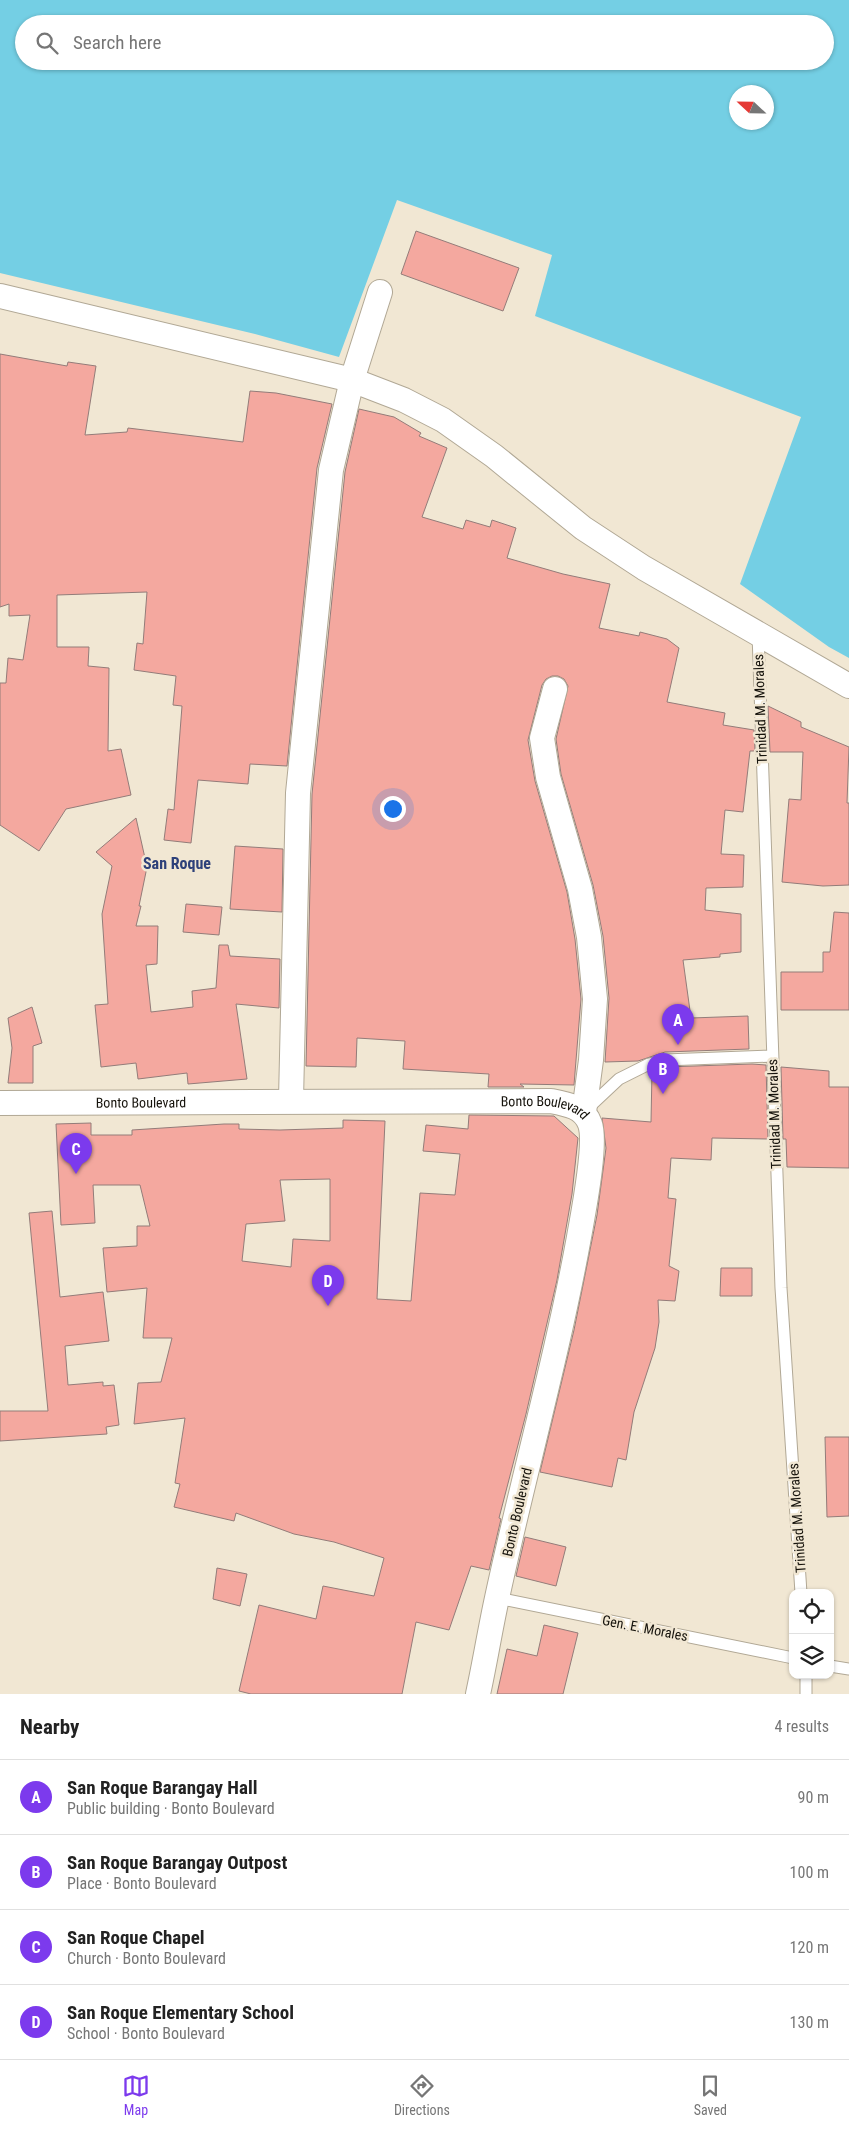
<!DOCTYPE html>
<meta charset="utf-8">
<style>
:root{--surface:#fff;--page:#f2f2f2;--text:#222;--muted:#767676;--line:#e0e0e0;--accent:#7c3aed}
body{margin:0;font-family:"Roboto Condensed",sans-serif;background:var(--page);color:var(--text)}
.controls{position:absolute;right:15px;bottom:15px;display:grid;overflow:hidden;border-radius:10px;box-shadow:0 1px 4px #0004}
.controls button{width:45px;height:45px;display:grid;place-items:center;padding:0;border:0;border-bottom:1px solid var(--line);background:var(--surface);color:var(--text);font:25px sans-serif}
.compass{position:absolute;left:729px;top:85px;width:45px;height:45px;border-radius:50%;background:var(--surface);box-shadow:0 1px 4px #0004;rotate:292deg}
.you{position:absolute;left:392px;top:808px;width:18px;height:18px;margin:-12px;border:4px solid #fff;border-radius:50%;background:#1a73e8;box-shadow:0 0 0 8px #1a73e833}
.badge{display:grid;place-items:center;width:32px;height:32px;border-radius:50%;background:var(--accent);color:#fff;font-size:16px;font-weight:700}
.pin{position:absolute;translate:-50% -41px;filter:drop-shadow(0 1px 2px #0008)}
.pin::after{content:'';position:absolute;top:26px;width:18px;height:15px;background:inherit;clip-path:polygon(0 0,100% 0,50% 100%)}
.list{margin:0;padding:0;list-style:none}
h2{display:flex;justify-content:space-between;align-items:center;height:65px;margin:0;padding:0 20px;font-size:21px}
h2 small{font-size:16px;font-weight:400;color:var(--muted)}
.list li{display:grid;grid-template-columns:32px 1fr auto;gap:15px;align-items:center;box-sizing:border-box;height:75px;padding:0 20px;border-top:1px solid var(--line)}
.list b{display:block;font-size:19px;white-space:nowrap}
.list p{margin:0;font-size:16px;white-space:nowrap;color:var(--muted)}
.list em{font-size:16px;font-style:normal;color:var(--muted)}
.icon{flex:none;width:28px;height:28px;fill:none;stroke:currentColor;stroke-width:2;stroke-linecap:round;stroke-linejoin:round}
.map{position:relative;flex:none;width:849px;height:1694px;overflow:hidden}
.search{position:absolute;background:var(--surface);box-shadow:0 1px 4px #0004;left:15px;right:15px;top:15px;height:55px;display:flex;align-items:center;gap:12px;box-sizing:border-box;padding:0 18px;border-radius:28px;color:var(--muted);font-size:19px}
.sheet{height:365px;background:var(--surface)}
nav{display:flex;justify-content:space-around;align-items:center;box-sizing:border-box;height:70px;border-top:1px solid var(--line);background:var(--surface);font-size:14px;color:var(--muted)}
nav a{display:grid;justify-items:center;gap:2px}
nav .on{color:var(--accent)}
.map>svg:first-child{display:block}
.water{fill:#74cfe4;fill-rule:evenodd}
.building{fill:#f4a89f;stroke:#937c79;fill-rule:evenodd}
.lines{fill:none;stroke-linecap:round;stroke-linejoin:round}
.service-casing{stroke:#b1a895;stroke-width:13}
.minor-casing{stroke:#b1a895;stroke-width:26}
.service{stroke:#fff;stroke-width:11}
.minor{stroke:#fff;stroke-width:24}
.labels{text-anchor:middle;stroke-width:5;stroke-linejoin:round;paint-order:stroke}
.street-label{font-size:14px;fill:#16130c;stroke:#f1e7d3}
.quarter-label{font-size:16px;font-weight:bold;fill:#2d4079;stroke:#f1e7d3}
</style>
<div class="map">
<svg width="849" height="1694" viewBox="0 0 849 1694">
<rect width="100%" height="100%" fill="#f1e7d3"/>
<path class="water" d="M0,0H849V658L829,647L740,584L801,417L535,316L552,255L397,200L339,357L255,334L0,273ZM24,24H825V61H24ZM736,92H766V122H736Z"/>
<path class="building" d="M416,231L519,268L503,311L401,274Z
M0,354L67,366L68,362L96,366L85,435L127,432L128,428L243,442L250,391L276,393L332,404L317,468L287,766L250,764L248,784L198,780L191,843L164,840L168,809L174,810L182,706L173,705L176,676L134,670L137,643L143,644L147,592L57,595V647H89L88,666L109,668L108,751L121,749L131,795L66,809L39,851L0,825V683H6L8,658L23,660L30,615L9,616V604L0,607Z
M359,409L394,417L421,433L419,436L447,448L422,517L463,529L466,520L490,527L492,520L516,528L507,558L563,574L610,584L599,628L639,636L640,632L667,639L679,648L667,702L725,713L723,725L754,730L755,751H750L743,812L725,810L721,854L744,855L743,887L706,888L705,910L741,914V952L720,954V957L683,960L691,1018L748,1016L749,1049L665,1052L638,1061L605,1062L609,998L603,936L593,885L561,774L556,739L568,686L564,679L558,676H552L546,679L542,685L528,740L535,781L567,892L575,939L581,999L574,1085L520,1084L524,1087H488L489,1074L403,1069L405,1041L357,1038L356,1067L306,1066L312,794L345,472Z
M768,706L801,722V727L849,747L847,803H849V885L823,886L782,882L789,799L801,800L803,752H770Z
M136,818L147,867L139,906H141L136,926H158L157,964L146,965L151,1012L193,1007L192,991L216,988L219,945H228L230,956L280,959L279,1008L236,1004L247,1079L188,1084L187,1073L138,1079L136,1063L101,1067L95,1005L108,1004L102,914L112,866L96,852Z
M235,846L283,849L282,912L230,909Z
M186,904L222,907L219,935L183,932Z
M834,912L849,913V1010H781V972H823V952H830Z
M32,1007L42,1043L33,1046V1083H8L12,1048L8,1018Z
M752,1064L766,1065L768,1139L712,1138L711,1160L671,1158L668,1198L676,1199L669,1266L679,1271L675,1301L658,1300L659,1322L655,1348L634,1412L626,1460L618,1458L612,1487L540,1472L574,1330L597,1215L606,1148L602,1118L651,1122L652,1071L666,1067Z
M781,1067L829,1071V1087H849V1168L787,1167L786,1139H783Z
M469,1115L554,1116L578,1138L572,1194L557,1280L526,1414L499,1518L501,1519L489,1570L471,1566L449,1630L416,1622L402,1694H251L239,1691L259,1605L316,1619L323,1586L374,1596L384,1558L334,1542L294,1534L236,1513L234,1521L174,1507L180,1484L175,1483L185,1418L134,1424L138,1383L161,1382L172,1338H143L147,1288L107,1292L103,1248L137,1246V1226H150L140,1185H93L95,1223L61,1225L56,1124L91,1123V1135H132V1130L224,1124H239V1129L280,1130L343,1128V1120L385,1121L377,1299L411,1301L420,1193L455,1195L460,1154L423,1151L426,1125L468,1129ZM330,1179V1241L293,1239L291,1267L242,1261L246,1224L285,1221L280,1180Z
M52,1211L60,1297L103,1292L109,1341L65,1346L68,1385L103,1382V1386L114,1385L119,1425L106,1427L107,1434L0,1441V1411H48L29,1213Z
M721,1268H752V1296H720Z
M825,1437H849V1516L827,1517Z
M525,1537L566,1547L556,1586L516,1576Z
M217,1568L247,1574L240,1606L213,1599Z
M544,1625L578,1633L563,1694H497L507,1649L537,1656Z"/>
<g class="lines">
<defs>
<path id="service" d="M758,634L781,1288L801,1593
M587,1109L619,1079L649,1064L665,1060L772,1056
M497,1598L793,1658
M830,1666L849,1669
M806,1675V1694"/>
<g id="minor">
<path d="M0,296L352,380L404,400L443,420L494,456L583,528L644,568L849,686"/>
<path d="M555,689L542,738L548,777L580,889L589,937L595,999L591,1060L584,1112"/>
<path d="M291,1100L298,793L331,470L352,380L380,292"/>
<path id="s1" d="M0,1103L551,1101C567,1104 584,1107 590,1124C597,1144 583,1214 579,1237C557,1358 523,1477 497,1598C490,1630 485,1662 478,1694"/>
</g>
</defs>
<use href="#service" class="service-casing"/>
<use href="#minor" class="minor-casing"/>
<use href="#service" class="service"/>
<use href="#minor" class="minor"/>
</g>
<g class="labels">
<g class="street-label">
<text transform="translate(760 709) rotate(-92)" y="5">Trinidad M. Morales</text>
<text dy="5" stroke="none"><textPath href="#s1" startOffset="141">Bonto Boulevard</textPath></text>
<text dy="5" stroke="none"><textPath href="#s1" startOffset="546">Bonto Boulevard</textPath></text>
<text transform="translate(774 1114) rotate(-92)" y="5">Trinidad M. Morales</text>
<text transform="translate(517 1512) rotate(-77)" y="5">Bonto Boulevard</text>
<text transform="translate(797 1518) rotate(-94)" y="5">Trinidad M. Morales</text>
<text transform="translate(645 1628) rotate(11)" y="5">Gen. E. Morales</text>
</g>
<g class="quarter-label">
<text x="177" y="869">San Roque</text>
</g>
</g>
</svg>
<div class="controls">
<button><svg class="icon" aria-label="locate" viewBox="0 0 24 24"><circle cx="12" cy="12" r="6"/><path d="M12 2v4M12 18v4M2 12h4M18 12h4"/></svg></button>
<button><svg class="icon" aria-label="layers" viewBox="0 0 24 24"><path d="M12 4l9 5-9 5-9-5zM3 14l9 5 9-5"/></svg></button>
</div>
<svg class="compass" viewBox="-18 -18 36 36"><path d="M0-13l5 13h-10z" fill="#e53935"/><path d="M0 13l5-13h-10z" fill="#767676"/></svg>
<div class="you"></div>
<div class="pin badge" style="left:678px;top:1045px">A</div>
<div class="pin badge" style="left:663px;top:1094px">B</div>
<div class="pin badge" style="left:76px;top:1174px">C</div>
<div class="pin badge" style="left:328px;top:1306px">D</div>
<div class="search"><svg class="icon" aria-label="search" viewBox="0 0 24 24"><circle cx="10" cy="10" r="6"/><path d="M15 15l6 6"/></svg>Search here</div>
</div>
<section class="sheet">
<h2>Nearby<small>4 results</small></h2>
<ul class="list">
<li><span class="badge">A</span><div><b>San Roque Barangay Hall</b><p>Public building · Bonto Boulevard</p></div><em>90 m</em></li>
<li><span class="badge">B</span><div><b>San Roque Barangay Outpost</b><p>Place · Bonto Boulevard</p></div><em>100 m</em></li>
<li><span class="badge">C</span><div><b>San Roque Chapel</b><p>Church · Bonto Boulevard</p></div><em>120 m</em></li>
<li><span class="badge">D</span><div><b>San Roque Elementary School</b><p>School · Bonto Boulevard</p></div><em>130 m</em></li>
</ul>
</section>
<nav>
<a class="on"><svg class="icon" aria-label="map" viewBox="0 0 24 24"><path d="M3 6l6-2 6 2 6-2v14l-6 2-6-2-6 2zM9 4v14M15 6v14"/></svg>Map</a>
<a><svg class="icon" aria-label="directions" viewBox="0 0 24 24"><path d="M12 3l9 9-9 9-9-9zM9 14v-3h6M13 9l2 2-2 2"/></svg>Directions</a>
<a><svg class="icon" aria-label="saved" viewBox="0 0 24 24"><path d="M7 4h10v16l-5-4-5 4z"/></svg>Saved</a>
</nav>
